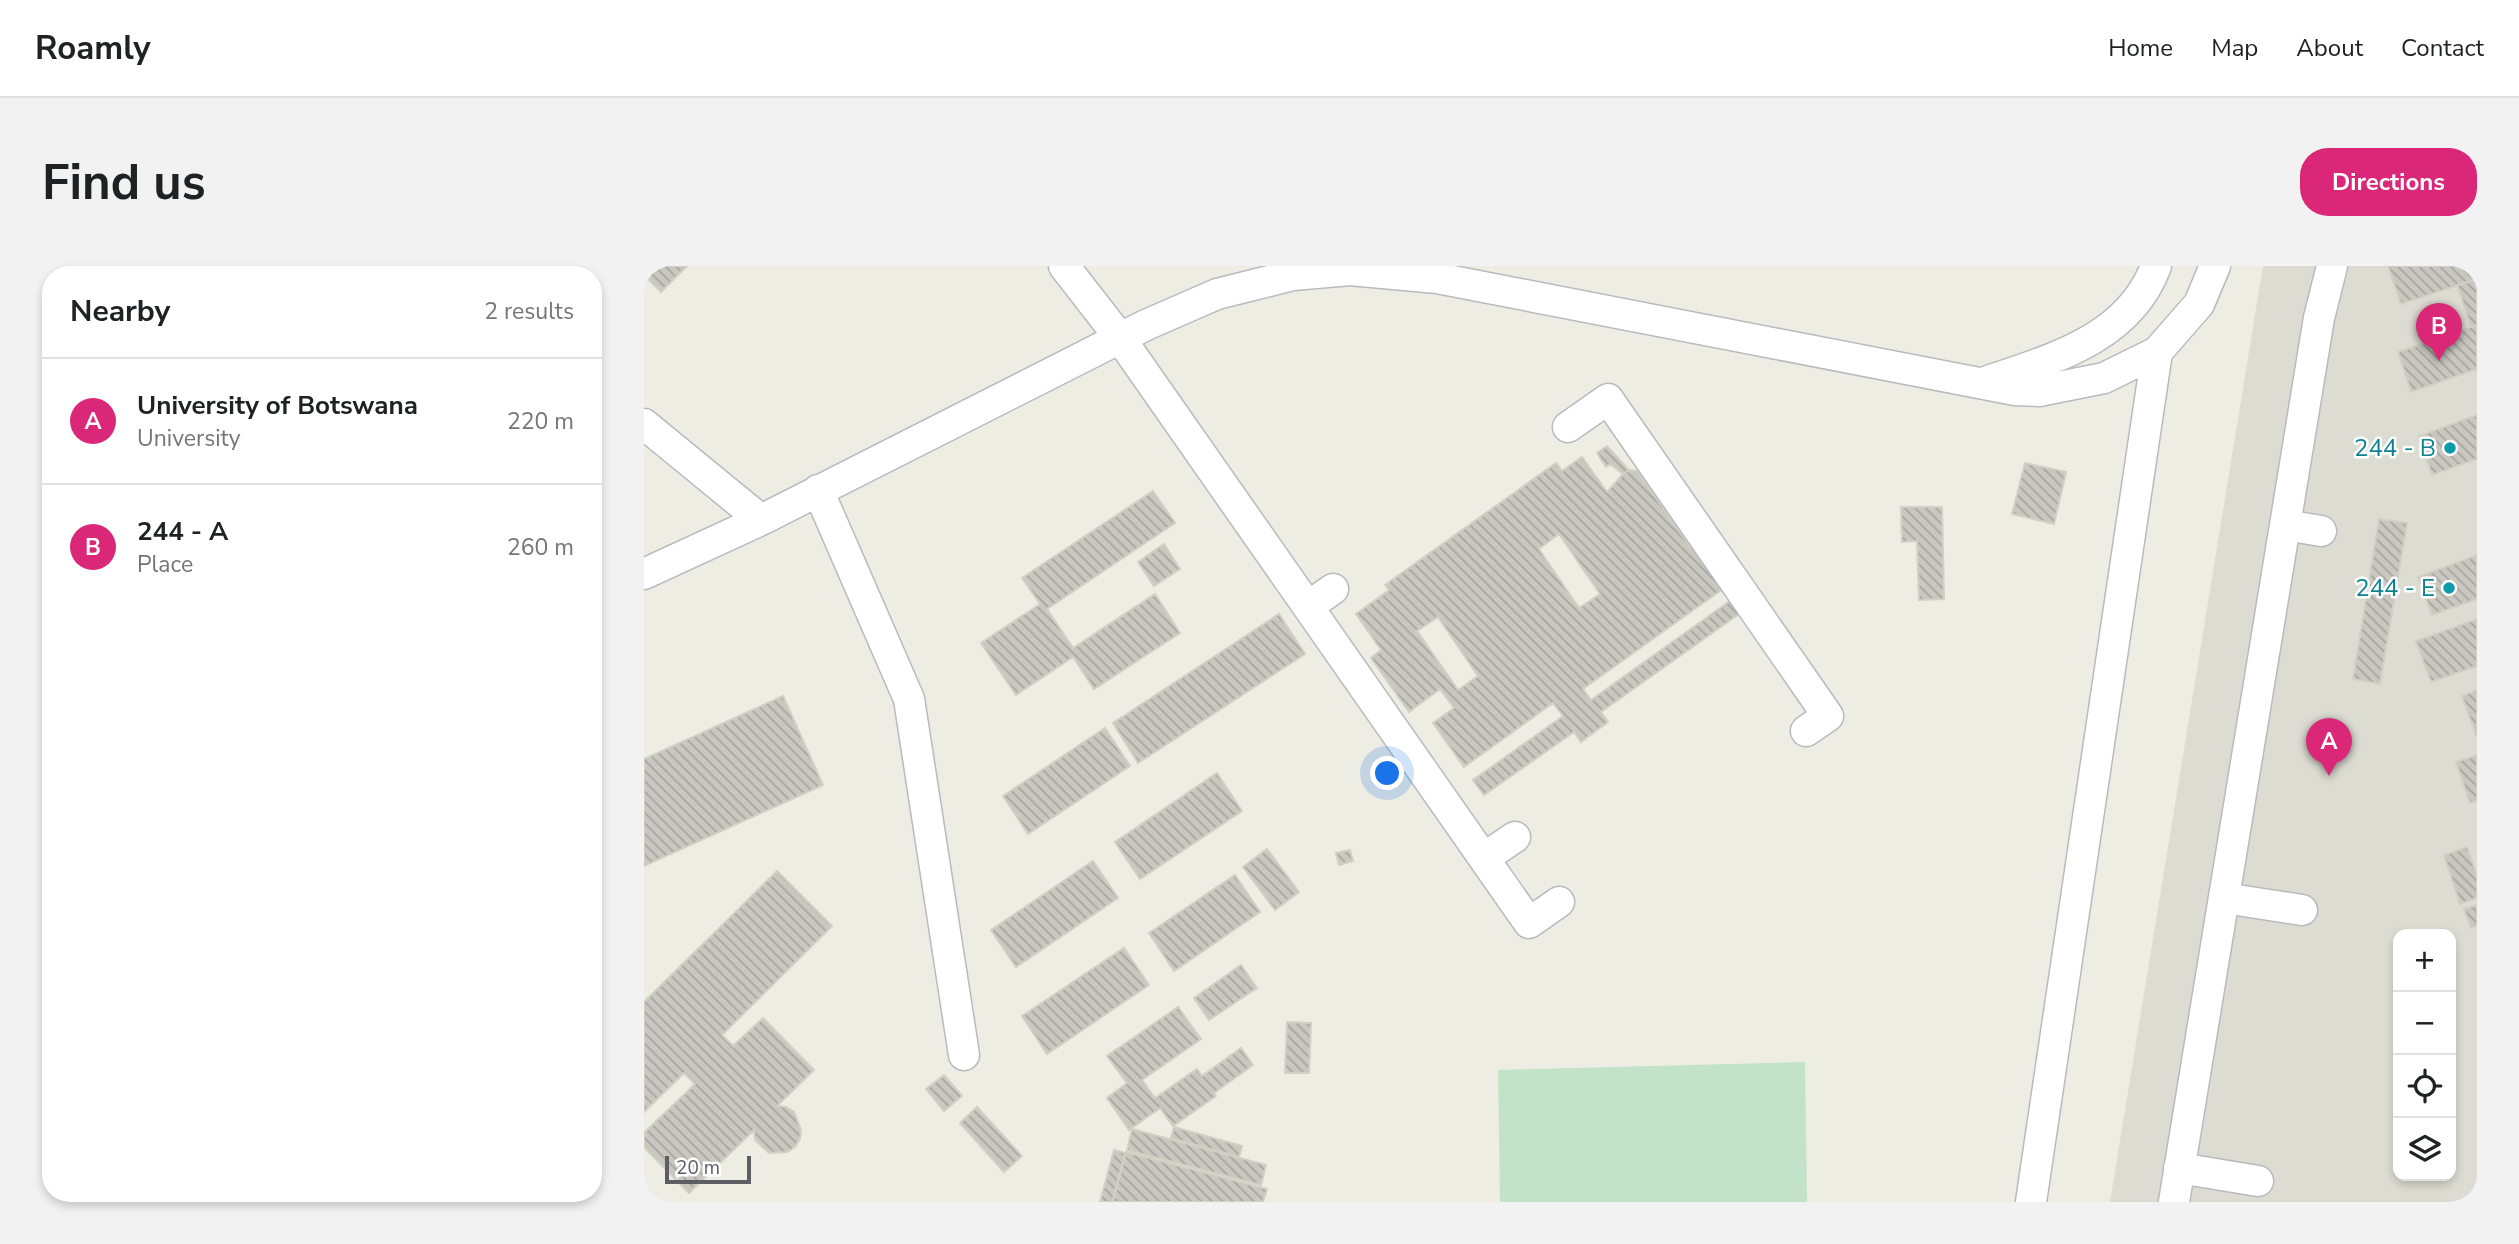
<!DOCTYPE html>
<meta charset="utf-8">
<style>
:root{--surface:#fff;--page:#f2f2f2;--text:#202124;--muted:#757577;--line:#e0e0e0;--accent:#db2777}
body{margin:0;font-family:"Nunito Sans",sans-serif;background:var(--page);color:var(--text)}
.controls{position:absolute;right:21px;bottom:21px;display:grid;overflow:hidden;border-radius:14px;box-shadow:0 4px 10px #0003}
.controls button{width:63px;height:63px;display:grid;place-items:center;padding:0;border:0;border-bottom:2px solid var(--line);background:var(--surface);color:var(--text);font:35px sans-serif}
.scale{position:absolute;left:21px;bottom:18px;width:86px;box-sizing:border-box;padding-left:7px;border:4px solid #5c5e63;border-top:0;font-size:19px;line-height:24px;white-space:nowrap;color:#5c5e63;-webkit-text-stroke:5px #fff;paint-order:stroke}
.you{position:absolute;left:744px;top:508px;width:24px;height:24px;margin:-18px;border:5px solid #fff;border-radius:50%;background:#1a73e8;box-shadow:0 0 0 10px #1a73e833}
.badge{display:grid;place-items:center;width:46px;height:46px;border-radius:50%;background:var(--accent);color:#fff;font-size:23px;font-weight:700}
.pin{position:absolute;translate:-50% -58px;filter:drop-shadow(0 2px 4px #0008)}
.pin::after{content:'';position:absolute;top:37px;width:24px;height:21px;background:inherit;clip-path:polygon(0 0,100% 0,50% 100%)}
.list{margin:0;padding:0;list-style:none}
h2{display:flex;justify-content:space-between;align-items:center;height:91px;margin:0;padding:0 28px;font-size:30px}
h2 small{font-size:23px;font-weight:400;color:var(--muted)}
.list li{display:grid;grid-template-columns:46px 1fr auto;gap:21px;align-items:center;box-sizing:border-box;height:126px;padding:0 28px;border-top:2px solid var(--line)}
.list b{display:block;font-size:26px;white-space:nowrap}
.list p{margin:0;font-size:23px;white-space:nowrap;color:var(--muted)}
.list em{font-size:23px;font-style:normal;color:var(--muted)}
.icon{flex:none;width:38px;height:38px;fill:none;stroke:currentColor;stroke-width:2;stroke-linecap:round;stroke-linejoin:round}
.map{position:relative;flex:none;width:1833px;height:936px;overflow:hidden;border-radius:28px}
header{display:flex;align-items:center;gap:42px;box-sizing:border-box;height:98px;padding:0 35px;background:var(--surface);border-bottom:2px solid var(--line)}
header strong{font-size:33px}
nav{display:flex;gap:38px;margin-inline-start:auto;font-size:24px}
.intro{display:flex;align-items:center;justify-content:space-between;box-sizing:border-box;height:168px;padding:0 42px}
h1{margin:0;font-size:49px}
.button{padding:18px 32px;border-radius:28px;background:var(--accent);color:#fff;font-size:24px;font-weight:700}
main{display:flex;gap:42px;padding:0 42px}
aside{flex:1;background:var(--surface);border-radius:28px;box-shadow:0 4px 10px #0003}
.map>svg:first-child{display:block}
.education{fill:#dddcd2;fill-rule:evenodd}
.pitch{fill:#c2e3c8}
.building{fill:url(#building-back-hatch);stroke:#d2d0c2;stroke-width:2;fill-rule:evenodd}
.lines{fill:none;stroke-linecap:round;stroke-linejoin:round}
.minor-casing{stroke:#b9babf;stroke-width:33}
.minor{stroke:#fff;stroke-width:30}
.culture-dot{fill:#0f9aa8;stroke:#fff;stroke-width:2.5}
.labels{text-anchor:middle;stroke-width:5;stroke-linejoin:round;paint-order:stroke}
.culture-label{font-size:24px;fill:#0d838f;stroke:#fff;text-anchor:end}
</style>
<header>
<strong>Roamly</strong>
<nav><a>Home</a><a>Map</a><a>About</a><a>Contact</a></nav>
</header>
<div class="intro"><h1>Find us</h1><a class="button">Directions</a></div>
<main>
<aside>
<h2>Nearby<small>2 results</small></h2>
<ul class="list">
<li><span class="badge">A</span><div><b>University of Botswana</b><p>University</p></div><em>220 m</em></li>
<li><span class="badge">B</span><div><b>244 - A</b><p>Place</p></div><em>260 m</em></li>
</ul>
</aside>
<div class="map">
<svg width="1833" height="936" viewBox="0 0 1833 936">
<defs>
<pattern id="building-back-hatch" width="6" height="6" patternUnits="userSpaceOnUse" patternTransform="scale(1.75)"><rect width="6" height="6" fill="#c9c7c0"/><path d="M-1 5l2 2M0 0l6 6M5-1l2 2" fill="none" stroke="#a6a5a0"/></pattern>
</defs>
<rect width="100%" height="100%" fill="#edede4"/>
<path class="education" d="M1619,0H1833V936H1466ZM1754,668H1807V910H1754Z"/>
<path class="pitch" d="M1161,796L1163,936H856L854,804Z"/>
<path class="building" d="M5,0H43L17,26L0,9V5Z
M1744,0H1833V13L1757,38Z
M1833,13V59L1827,61L1813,19Z
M1833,59V103L1767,126L1754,86Z
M1833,149V193L1788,209L1775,170Z
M963,180L985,204L979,208L966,198L962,201L953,187Z
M938,191L963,226L979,208L985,204L993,205L1047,282L1057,275L1087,317L939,423L947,434L1093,330L1102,343L957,446L964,456L937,476L930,466L840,529L829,514L919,450L909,437L820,501L789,457L810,442L796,423L765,446L727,392L737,384L712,348L745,324L741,319L912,197L918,205ZM915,268L956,328L935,342L895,283ZM794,351L834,410L814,424L773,365Z
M1381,197L1422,206L1410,258L1368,248Z
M509,225L531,257L403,343L429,382L511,328L536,367L450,423L429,391L372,429L337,377L396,338L378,312Z
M1257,241H1298L1300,333L1275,334L1273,275L1258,276Z
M1735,253L1763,257L1736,418L1709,413Z
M520,278L536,303L510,320L494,296Z
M1833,289V333L1788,349L1774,311Z
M635,348L661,388L494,497L469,457Z
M1833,353V400L1787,416L1772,375Z
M1833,424V469H1832L1818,430Z
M139,430L179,519L0,600V493Z
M461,462L486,500L384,568L359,530Z
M1833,489V535L1826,537L1812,496Z
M573,507L598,545L496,613L471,576Z
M1823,581L1833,610V632L1816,638L1800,589Z
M623,583L655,626L631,644L599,601Z
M706,584L709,595L695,599L692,587Z
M449,595L474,632L372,701L347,664Z
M133,605L188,660L78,769L89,780L119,752L170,804L133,840L142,841L150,846L157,864L156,873L151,881L143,886L125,887L111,874L110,864L45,927L0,881V867L51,818L40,807L0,846V736Z
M591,609L616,646L530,705L505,667Z
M1833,639V660L1827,662L1820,643Z
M480,682L505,719L403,788L378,750Z
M597,699L613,722L565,754L550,732Z
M534,741L557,773L498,814L511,832L553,803L558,810L597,782L609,799L570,827L572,830L529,860L516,842L485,864L463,832L483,817L463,790Z
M643,756L667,757L665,807H641Z
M300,809L318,830L300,845L282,823Z
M333,841L378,890L360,906L316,857Z
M530,861L598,880L595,891L527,872Z
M488,863L622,899L617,919L483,884Z
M470,884L481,887L468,936H456Z
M482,886L623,923L619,936H469Z"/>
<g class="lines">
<defs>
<path id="minor" d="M420,0L476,72L885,657L915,636
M1341,116C1408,93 1485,73 1512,0
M0,158L117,254
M924,161L964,133L1184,450L1162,465
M174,224L265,433L320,789
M1641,259L1677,265
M0,308L117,254L502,59L573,28L649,9L706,4L793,12L1371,124L1395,125L1460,112L1513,86L1555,38L1571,0
M665,340L689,323
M840,592L871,571
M1580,632L1658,644
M1535,902L1614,915
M1387,936L1513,86
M1530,936L1675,52L1688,0"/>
</defs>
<use href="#minor" class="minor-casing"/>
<use href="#minor" class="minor"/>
</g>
<g class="culture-dot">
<circle cx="1806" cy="182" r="7"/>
<circle cx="1805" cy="322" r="7"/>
</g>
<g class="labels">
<g class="culture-label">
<text x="1792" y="190">244 - B</text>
<text x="1791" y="330">244 - E</text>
</g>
</g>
</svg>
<div class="controls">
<button>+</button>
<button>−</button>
<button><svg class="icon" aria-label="locate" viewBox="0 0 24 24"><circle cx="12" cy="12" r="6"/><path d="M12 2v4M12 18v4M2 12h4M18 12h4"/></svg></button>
<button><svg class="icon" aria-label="layers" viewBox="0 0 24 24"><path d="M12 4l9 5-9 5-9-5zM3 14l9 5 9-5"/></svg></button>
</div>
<div class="scale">20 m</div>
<div class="you"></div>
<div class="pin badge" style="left:1685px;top:510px">A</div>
<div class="pin badge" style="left:1795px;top:95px">B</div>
</div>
</main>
